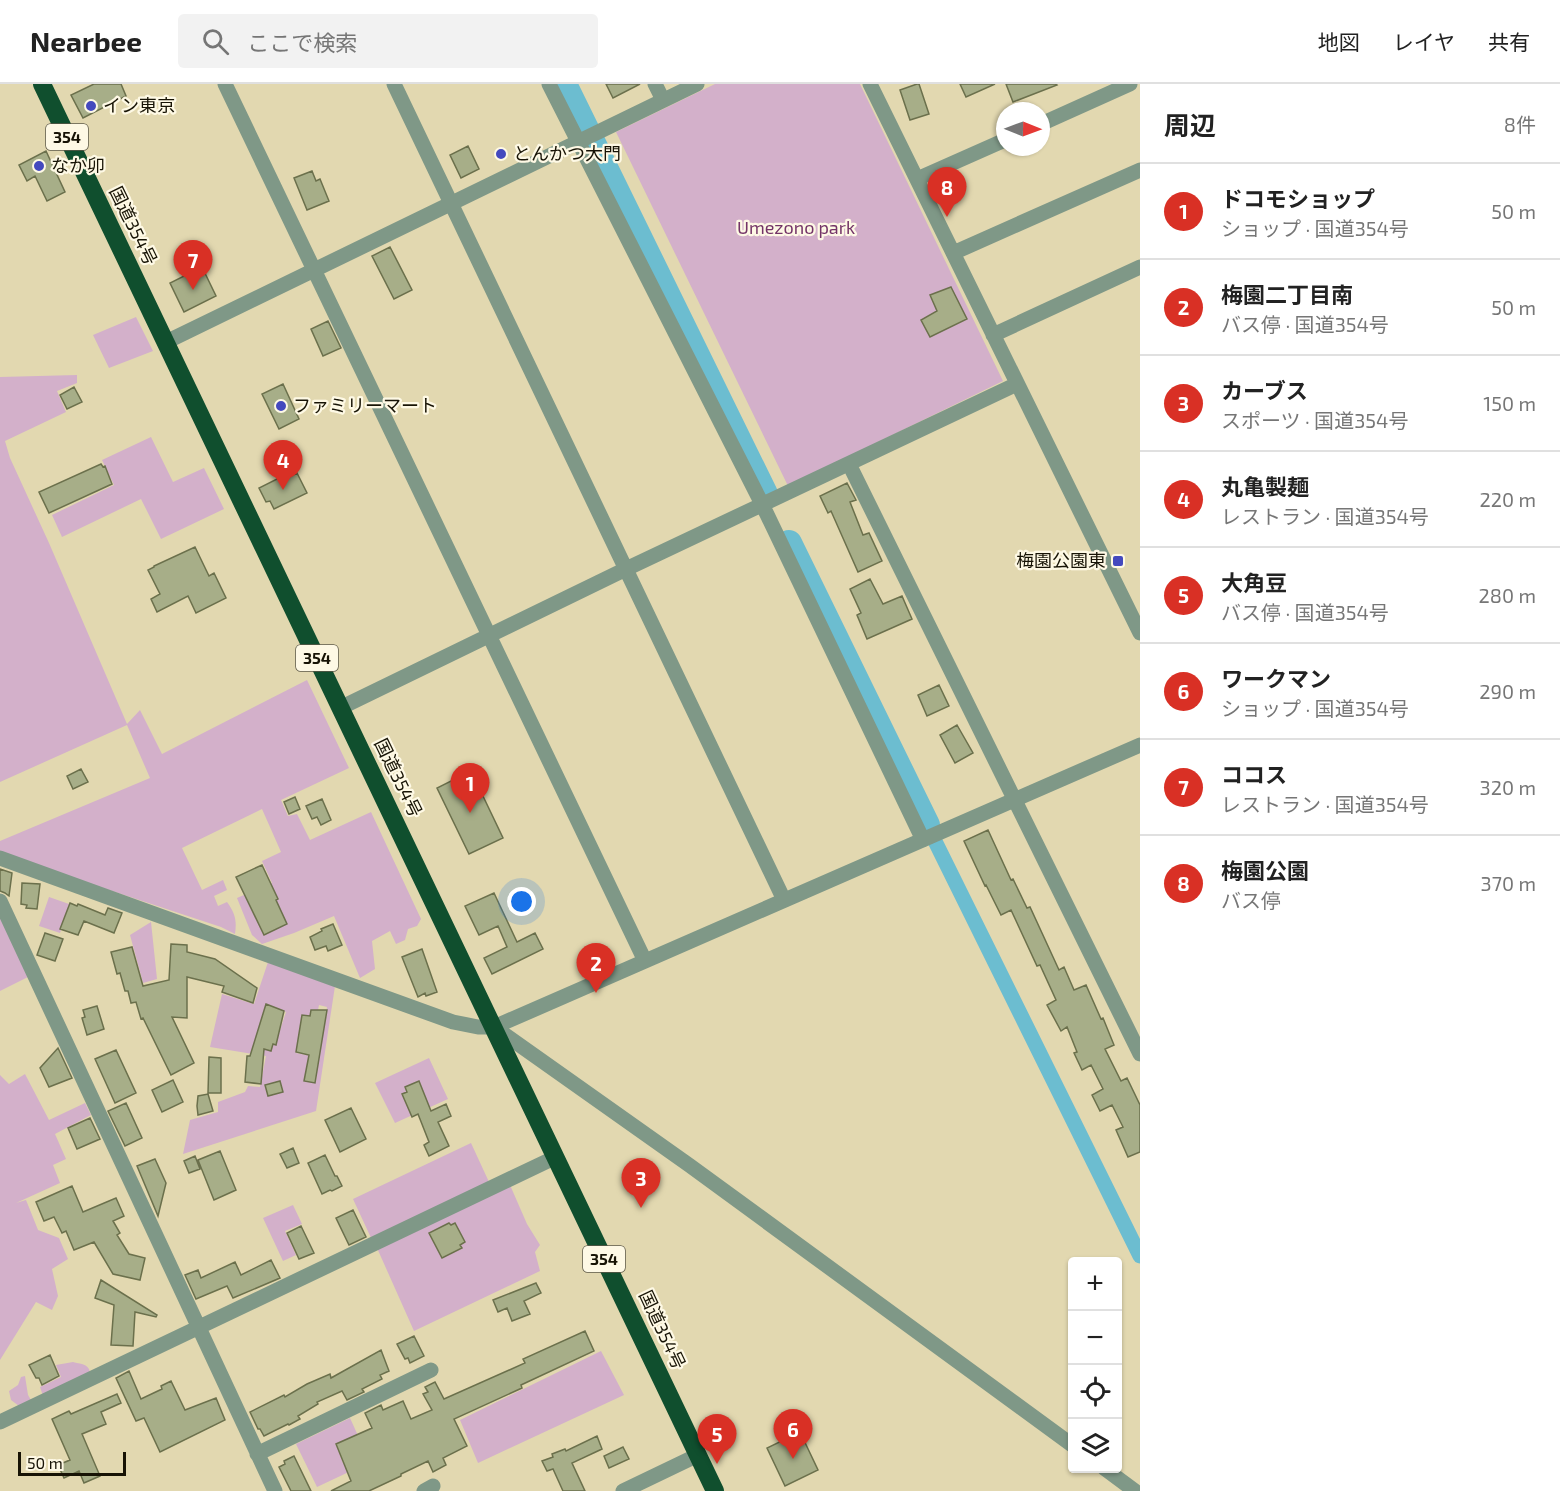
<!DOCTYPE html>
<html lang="ja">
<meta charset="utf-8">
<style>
:root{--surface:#fff;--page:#f2f2f2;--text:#222;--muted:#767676;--line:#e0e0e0;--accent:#d93025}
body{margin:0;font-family:"Exo 2","Noto Sans JP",sans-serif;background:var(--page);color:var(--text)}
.controls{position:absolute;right:18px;bottom:18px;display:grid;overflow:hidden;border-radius:6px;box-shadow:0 2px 4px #0004}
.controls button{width:54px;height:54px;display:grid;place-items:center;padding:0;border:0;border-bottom:2px solid var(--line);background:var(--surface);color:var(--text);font:30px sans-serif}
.compass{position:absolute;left:996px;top:18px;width:54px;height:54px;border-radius:50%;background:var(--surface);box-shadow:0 2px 4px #0004;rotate:91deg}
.scale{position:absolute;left:18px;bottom:15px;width:108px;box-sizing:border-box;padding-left:6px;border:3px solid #171305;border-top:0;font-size:16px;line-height:21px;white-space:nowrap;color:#171305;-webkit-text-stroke:4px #fef9e5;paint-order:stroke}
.you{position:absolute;left:522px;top:818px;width:21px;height:21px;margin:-15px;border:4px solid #fff;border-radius:50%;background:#1a73e8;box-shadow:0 0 0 9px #1a73e833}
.badge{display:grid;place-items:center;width:39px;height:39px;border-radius:50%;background:var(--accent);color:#fff;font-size:20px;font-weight:700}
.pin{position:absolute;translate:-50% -50px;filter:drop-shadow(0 2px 3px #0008)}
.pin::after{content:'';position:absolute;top:32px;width:21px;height:18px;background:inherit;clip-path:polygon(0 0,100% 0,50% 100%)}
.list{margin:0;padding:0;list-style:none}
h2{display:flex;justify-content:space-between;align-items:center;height:78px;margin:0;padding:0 24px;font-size:26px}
h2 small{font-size:20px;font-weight:400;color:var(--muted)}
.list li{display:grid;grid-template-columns:39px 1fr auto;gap:18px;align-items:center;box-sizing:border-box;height:96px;padding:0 24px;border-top:2px solid var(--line)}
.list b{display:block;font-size:22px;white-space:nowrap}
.list p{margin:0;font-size:20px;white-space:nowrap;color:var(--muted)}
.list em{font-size:20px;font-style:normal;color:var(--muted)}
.icon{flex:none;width:33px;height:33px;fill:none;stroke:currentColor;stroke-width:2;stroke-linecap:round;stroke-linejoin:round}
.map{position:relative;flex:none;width:1140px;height:1407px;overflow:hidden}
header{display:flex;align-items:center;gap:36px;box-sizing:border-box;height:84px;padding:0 30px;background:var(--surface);border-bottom:2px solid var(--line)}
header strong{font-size:28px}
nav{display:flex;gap:33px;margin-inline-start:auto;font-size:21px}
.search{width:420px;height:54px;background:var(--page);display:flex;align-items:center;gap:15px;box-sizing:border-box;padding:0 21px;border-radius:6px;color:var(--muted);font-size:22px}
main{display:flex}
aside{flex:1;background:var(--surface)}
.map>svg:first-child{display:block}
.green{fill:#d3b0ca;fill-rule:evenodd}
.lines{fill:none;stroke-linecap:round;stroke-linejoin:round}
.canal{stroke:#6cbdd0;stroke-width:15}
.river{stroke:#6cbdd0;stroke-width:26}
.building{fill:#a7ae88;stroke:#6b704c;stroke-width:1.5}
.minor{stroke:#7f9887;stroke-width:15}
.highway{stroke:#104f2e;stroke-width:18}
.poi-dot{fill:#4449be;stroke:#fef9e5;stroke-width:2}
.labels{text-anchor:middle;stroke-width:4.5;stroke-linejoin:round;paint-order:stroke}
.shield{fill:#fef9e5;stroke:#5c5848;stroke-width:1.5}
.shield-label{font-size:16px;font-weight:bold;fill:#171305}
.poi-label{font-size:18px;fill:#171305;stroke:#fef9e5;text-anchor:start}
.street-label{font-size:18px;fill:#171305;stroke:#fef9e5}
.park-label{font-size:18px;fill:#733367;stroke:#fef9e5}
</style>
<header>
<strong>Nearbee</strong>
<div class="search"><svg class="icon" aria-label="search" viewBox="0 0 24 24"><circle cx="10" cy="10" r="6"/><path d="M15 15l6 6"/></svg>ここで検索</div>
<nav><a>地図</a><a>レイヤ</a><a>共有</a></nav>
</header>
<main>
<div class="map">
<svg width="1140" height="1407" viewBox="0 0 1140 1407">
<rect width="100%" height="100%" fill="#e2d8b0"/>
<path class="green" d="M715,0H860L1003,297L788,402L616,48Z
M136,233L153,267L109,284L93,251Z
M77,291V299L57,307L66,328L5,357L10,374L49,459L127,640L140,626L162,670L307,596L349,684L281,716L288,732L297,730L310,756L371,728L421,835L417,842L408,845L405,856L396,860L390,847L372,857L375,885L360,894L334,832L294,849L262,860L252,851L237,814L272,799L262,777L281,768L262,725L182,764L202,806L223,796L227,806L214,812L218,822L227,818C235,829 237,836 235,850L221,843L0,770V757L150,694L127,641L0,698V293Z
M151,353L173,398L204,384L224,425L161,455L141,415L62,453L52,431L114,401L102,376Z
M49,813L69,820L60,849L39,842Z
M0,831L30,892L0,907Z
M151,838L157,895L143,899L130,851Z
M268,878L335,902L316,1027L183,1070L190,1036L218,1028V1018L245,1008L248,1002L260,1003L266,972L210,963L222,910L254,920ZM266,921L286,928L278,952L259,944ZM319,921L327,923L320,970L312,972L296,969L302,932H310L318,926ZM308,976L317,978L318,980L316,997L313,999L304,996Z
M429,974L448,1015L395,1039L375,999ZM419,997L426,1014L411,1021L402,1010L407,1008L405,1003Z
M25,990L49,1036L85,1019L91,1031L55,1050L66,1075L53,1081L60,1099L16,1119L26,1116L38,1146L59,1154L68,1175L52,1185L58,1212L52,1226L36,1218L0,1276V991L9,1000Z
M471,1059L489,1098L372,1156L353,1115Z
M510,1101L527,1140L540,1161L535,1168L540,1187L414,1247L377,1164ZM449,1139L451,1141L455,1139L465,1158L460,1161L462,1163L442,1174L429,1149Z
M293,1121L302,1140L285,1147L296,1171L283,1177L263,1134Z
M601,1267L624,1311L478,1379L460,1336Z
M73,1278C80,1280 88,1279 90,1288L43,1312L40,1303L61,1293L56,1281Z
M25,1292L28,1311L31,1316L19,1322L11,1316L9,1307L18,1301L21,1293Z
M350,1334L370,1378L317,1403L296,1360ZM354,1352L365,1377L343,1379L336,1360Z"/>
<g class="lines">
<path class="canal" d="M927,741L1140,1172"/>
<path class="river" d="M564,0L765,410
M789,459L927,741"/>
</g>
<path class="building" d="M94,0H121L126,12L83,34L71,11Z
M606,0H640L613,14Z
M917,0H919L929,30L910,36L900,6Z
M960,0H995L966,13Z
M1006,0H1056L1057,1L1013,18Z
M468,62L479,85L461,94L450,71Z
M46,67L65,108L47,117L35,92L27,97L19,81Z
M312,87L316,97L320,95L329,117L307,126L294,94Z
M390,163L412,206L394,215L372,172Z
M202,183L216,212L184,228L170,199Z
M951,203L967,235L930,253L921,236L937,227L930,211Z
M328,237L341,264L323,272L311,245Z
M283,300L299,335L279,345L262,310Z
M74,303L82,318L67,325L60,311Z
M101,380L103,383L105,382L112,400L49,429L39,408Z
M297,389L307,409L274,425L270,417L266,418L259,404L283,392L285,395Z
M847,399L856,416L850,418L863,451L869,449L882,477L858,488L831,427L828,429L820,412Z
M195,463L209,492L214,489L226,514L196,529L188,512L157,528L151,515L160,510L148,486L154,483V482Z
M870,495L883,520L902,512L912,535L867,555L857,531L861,529L850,505Z
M939,601L949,622L927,632L918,611Z
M957,641L973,669L955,679L940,651Z
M81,685L88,698L73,705L67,692Z
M471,687L503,754L469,770L437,704Z
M295,713L300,725L289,730L284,718Z
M322,715L331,736L321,741L317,733L312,735L306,722Z
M988,746L1011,796L1013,795L1027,824L1030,823L1059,886L1064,883L1074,906L1086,901L1101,935L1103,934L1114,961L1105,965L1121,997L1127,994L1140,1021V1068L1128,1073L1116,1046L1123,1043L1112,1021L1100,1027L1092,1011L1103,1005L1091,981L1082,986L1074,969L1077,968L1067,943L1061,947L1047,921L1056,916L1040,881L1037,882L1011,826L1001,831L986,801L985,802L964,757Z
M262,781L278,815L276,816L287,840L264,851L236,793Z
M0,785L12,789L9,812L5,809L0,807Z
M22,799L40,800L37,825L26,824L27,821L21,820Z
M494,809L517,858L535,849L543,865L492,890L484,874L507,863L498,842L479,851L465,822Z
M70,819L77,822L78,820L105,831L108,824L122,829L114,849L84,837L78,851L60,845Z
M333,840L342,861L328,867L326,862L315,866L310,853L322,847L321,845Z
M45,849L63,855L55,877L37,871Z
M171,860L187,861V868L215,875L257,904L253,919L222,908L224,902L187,893V934L172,933L194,979L171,991L143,934L141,935L136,918L131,919L128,907H125L120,889L117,890L111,868L132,863L143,902L169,896Z
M422,865L437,908L426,912L425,909L418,913L402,873Z
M266,920L284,927L276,961L273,960L271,967L264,965L261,1000L245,998L247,972H250Z
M97,922L104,945L87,951L82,934L85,933L83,926Z
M311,926H327L315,999L304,997L309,971L296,968L302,931L310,932Z
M58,964L72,994L49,1003L40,984Z
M116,966L136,1009L115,1019L95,975Z
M209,973L221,974V1009H208Z
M173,996L183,1018L162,1028L152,1006Z
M280,997L283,1008L268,1012L265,1001Z
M419,997L431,1027L446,1020L451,1032L438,1038L449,1062L429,1072L424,1061L429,1058L418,1030L412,1033L402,1010L407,1008L405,1003Z
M208,1010L213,1027L198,1031L197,1022L198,1012Z
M126,1019L142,1054L125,1062L108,1027Z
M351,1024L366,1055L340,1068L325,1036Z
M90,1034L100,1055L77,1065L68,1044Z
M293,1064L299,1079L287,1084L280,1070Z
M220,1067L236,1106L214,1116L198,1076Z
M325,1071L335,1092H337L342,1102L332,1107L330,1106L322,1110L308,1079Z
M195,1072L200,1085L189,1089L184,1077Z
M155,1075L166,1099L158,1132L137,1082Z
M72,1102L83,1128L116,1114L124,1132L113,1137L120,1149L117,1151L129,1170L145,1174L140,1196L113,1190L94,1158L74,1166L66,1147L62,1149L54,1133L44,1137L36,1118Z
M353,1126L366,1153L349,1161L336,1134Z
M449,1139L451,1141L455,1139L465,1158L460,1161L462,1164L442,1174L429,1149Z
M301,1142L314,1169L299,1175L287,1149Z
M271,1176L280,1194L233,1214L227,1202L196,1215L185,1191L198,1186L201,1194L235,1178L241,1191Z
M101,1196L157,1231L156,1233L135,1228L133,1262L111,1261L114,1221L95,1214Z
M536,1199L541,1209L524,1217L530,1230L512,1237L507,1224L498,1228L493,1216Z
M585,1247L594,1267L521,1301L522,1304L454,1335L467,1362L443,1374L446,1381L433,1388L428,1377L401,1390V1392L369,1407H331L351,1397L336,1360L372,1344L365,1329L381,1321L383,1326L403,1317L411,1335L432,1326L423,1310L428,1308L425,1303L435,1298L444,1315L525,1279L523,1275Z
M414,1252L424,1272L410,1279L408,1274L405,1275L397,1260Z
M381,1266L389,1287L380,1291L382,1295L362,1305L364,1308L347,1316L342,1307L317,1318L318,1320L298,1332L300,1335L289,1341L288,1340L264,1352L260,1345H258L250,1328L284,1311L285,1313L307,1300L330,1290L331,1294Z
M50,1271L59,1292L42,1301L39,1294H36L29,1281Z
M129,1287L141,1315L162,1305L161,1302L171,1297L185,1326L216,1314L225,1336L160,1368L144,1334L136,1337L116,1294Z
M117,1310L121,1319L101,1328L106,1340L82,1350L100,1392L84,1399L79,1387L64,1394L58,1381L70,1376L52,1335L69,1327L71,1330Z
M800,1348L818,1386L785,1402L767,1364Z
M597,1352L602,1365L572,1379L585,1407H563L553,1385L547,1387L542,1377L553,1373L552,1370L565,1365L566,1367Z
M623,1363L629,1375L609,1384L604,1372Z
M294,1372L311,1407H291L279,1383L285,1380L284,1377Z"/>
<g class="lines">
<path class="minor" d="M225,0L645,877
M394,0L784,816
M549,0L762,420L923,756
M655,0L663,16
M870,0L1140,549
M1041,40L1130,0
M917,95L1005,56
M953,169L1140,86
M993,251L1140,183
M166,258L697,0
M849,380L1140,970
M340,624L626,485L1017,300
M0,774L453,938L478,943H494L1140,661
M0,817L275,1407
M494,943L689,1081L1072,1361
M0,1338L556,1073
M257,1370L431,1286
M1104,1384L1135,1407
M424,1407L433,1402
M623,1407L698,1371"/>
<path class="highway" d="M42,0L715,1407"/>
</g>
<g class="poi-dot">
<circle cx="91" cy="22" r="6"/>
<circle cx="501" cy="70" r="6"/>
<circle cx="39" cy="82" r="6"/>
<circle cx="281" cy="322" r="6"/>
<rect x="1112" y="471" width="12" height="12" rx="3"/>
</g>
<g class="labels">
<g class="shield">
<rect x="46" y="40" width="42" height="26" rx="4.5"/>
<rect x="296" y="561" width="42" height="26" rx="4.5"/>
<rect x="583" y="1162" width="42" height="26" rx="4.5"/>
</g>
<g class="shield-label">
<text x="67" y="59">354</text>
<text x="317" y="580">354</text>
<text x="604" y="1181">354</text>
</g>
<g class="poi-label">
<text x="103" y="28">イン東京</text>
<text x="513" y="76">とんかつ大門</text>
<text x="51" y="88">なか卯</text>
<text x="293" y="328">ファミリーマート</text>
<text x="1106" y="483" text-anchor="end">梅園公園東</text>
</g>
<g class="street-label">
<text transform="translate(133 142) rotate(64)" y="6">国道354号</text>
<text transform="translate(398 694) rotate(64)" y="6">国道354号</text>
<text transform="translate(662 1246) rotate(65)" y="6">国道354号</text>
</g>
<g class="park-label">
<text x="796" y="150">Umezono park</text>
</g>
</g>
</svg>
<div class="controls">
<button>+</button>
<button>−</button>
<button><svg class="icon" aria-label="locate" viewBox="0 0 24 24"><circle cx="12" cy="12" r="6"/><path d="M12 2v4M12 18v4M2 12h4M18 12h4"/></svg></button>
<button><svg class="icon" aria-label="layers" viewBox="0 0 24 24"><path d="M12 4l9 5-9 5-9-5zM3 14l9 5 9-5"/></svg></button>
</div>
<svg class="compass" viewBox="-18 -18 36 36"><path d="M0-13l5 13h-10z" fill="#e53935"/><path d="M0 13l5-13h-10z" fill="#767676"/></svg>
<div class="scale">50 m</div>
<div class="you"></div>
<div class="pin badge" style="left:470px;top:729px">1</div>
<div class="pin badge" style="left:596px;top:909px">2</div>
<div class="pin badge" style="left:641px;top:1124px">3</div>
<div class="pin badge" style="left:283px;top:406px">4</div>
<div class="pin badge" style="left:717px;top:1380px">5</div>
<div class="pin badge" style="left:793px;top:1375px">6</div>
<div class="pin badge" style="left:193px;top:206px">7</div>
<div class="pin badge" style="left:947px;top:133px">8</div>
</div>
<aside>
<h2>周辺<small>8件</small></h2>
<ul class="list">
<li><span class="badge">1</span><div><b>ドコモショップ</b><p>ショップ · 国道354号</p></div><em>50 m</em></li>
<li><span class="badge">2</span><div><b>梅園二丁目南</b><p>バス停 · 国道354号</p></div><em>50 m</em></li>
<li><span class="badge">3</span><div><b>カーブス</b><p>スポーツ · 国道354号</p></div><em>150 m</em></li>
<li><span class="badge">4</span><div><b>丸亀製麺</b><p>レストラン · 国道354号</p></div><em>220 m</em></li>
<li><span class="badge">5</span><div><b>大角豆</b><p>バス停 · 国道354号</p></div><em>280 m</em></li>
<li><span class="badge">6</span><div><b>ワークマン</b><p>ショップ · 国道354号</p></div><em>290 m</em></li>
<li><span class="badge">7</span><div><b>ココス</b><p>レストラン · 国道354号</p></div><em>320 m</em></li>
<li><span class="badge">8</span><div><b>梅園公園</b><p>バス停</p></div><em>370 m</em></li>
</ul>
</aside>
</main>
